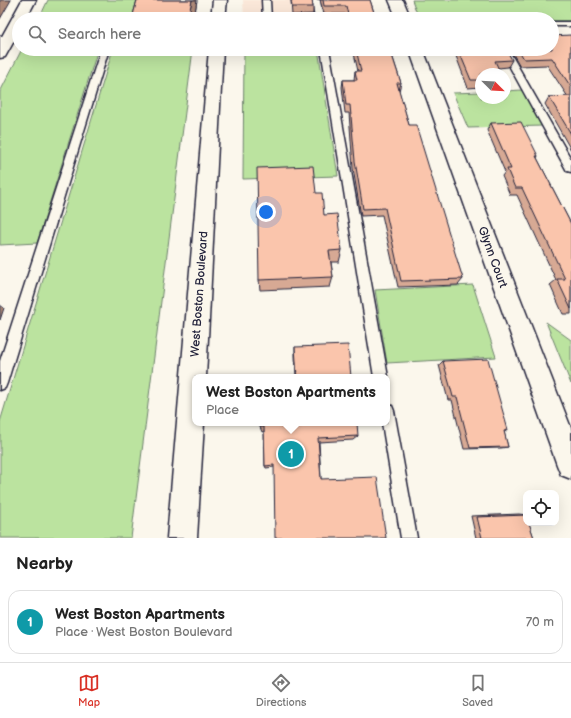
<!DOCTYPE html>
<meta charset="utf-8">
<style>
:root{--surface:#fff;--page:#f6f6f6;--text:#222;--muted:#767676;--line:#e0e0e0;--accent:#d93025}
body{margin:0;font-family:"Balsamiq Sans",sans-serif;background:var(--page);color:var(--text)}
.controls{position:absolute;right:12px;bottom:12px;display:grid;overflow:hidden;border-radius:8px;box-shadow:0 4px 16px #0002}
.controls button{width:36px;height:36px;display:grid;place-items:center;padding:0;border:0;border-bottom:1px solid var(--line);background:var(--surface);color:var(--text);font:20px sans-serif}
.compass{position:absolute;left:475px;top:68px;width:36px;height:36px;border-radius:50%;background:var(--surface);box-shadow:0 4px 16px #0002;rotate:114deg}
.you{position:absolute;left:266px;top:212px;width:14px;height:14px;margin:-10px;border:3px solid #fff;border-radius:50%;background:#1a73e8;box-shadow:0 0 0 6px #1a73e833}
.badge{display:grid;place-items:center;width:26px;height:26px;border-radius:50%;background:var(--accent);color:#fff;font-size:13px;font-weight:700}
.pin{position:absolute;translate:-50% -50%;border:2px solid #fff;box-shadow:0 1px 4px #0006}
.popup{position:absolute;left:192px;top:374px;width:198px;height:52px;box-sizing:border-box;display:grid;place-content:center;border-radius:8px;background:var(--surface);filter:drop-shadow(0 1px 3px #0005);font-size:13px;white-space:nowrap;color:var(--muted)}
.popup b{font-size:15px;color:var(--text)}
.popup::after{content:'';position:absolute;left:50%;top:100%;margin-left:-8px;border:8px solid transparent;border-top-color:var(--surface)}
.list{margin:0;padding:0;list-style:none}
h2{display:flex;justify-content:space-between;align-items:center;height:52px;margin:0;padding:0 16px;font-size:17px}
h2 small{font-size:13px;font-weight:400;color:var(--muted)}
.list li{display:grid;grid-template-columns:26px 1fr auto;gap:12px;align-items:center;box-sizing:border-box;height:64px;margin:0 8px 8px;padding:0 8px;border:1px solid var(--line);border-radius:12px}
.list b{display:block;font-size:15px;white-space:nowrap}
.list p{margin:0;font-size:13px;white-space:nowrap;color:var(--muted)}
.list em{font-size:13px;font-style:normal;color:var(--muted)}
.icon{flex:none;width:22px;height:22px;fill:none;stroke:currentColor;stroke-width:2;stroke-linecap:round;stroke-linejoin:round}
.map{position:relative;flex:none;width:571px;height:538px;overflow:hidden}
.search{position:absolute;background:var(--surface);box-shadow:0 4px 16px #0002;left:12px;right:12px;top:12px;height:44px;display:flex;align-items:center;gap:10px;box-sizing:border-box;padding:0 14px;border-radius:22px;color:var(--muted);font-size:15px}
.sheet{height:124px;background:var(--surface)}
nav{display:flex;justify-content:space-around;align-items:center;box-sizing:border-box;height:56px;border-top:1px solid var(--line);background:var(--surface);font-size:11px;color:var(--muted)}
nav a{display:grid;justify-items:center;gap:2px}
nav .on{color:var(--accent)}
.map>svg:first-child{display:block}
.built{fill:#fbe8d9}
.green{fill:#bbe39f;stroke:#6e826d}
.lines{fill:none;stroke-linecap:round;stroke-linejoin:round}
.lane-casing{stroke:#22223b;stroke-width:3}
.street-casing{stroke:#22223b;stroke-width:3}
.lane{fill:#fbf7ec;fill-rule:evenodd}
.street{fill:#fbf7ec;fill-rule:evenodd}
.wall{fill:#d7a994;stroke:#22223b}
.shaded-wall{fill:#af8a78;stroke:#22223b}
.building{fill:#fac5ac;stroke:#22223b}
.labels{text-anchor:middle;stroke-width:3;stroke-linejoin:round;paint-order:stroke}
.street-label{font-size:12px;fill:#22223b;stroke:#fbf7ec}
</style>
<div class="map">
<svg width="571" height="538" viewBox="0 0 571 538">
<rect width="100%" height="100%" fill="#fbf7ec"/>
<filter id="ink" filterUnits="userSpaceOnUse"><feTurbulence type="fractalNoise" baseFrequency=".025" numOctaves="2"/><feDisplacementMap in="SourceGraphic" scale="8" xChannelSelector="R" yChannelSelector="G"/><feConvolveMatrix kernelMatrix="1 2 1 2 8 2 1 2 1" color-interpolation-filters="sRGB"/></filter>
<g filter="url(#ink)">
<path class="built" d="M243,0H342L346,19H244Z"/>
<path class="green" d="M48,0H145L140,19H39Z
M412,0H571V21H552V19H419Z
M22,49H98L37,243L0,245V92Z
M113,49H193L131,538H0V422Z
M244,49H318L338,176L243,179Z
M522,90L542,126L468,128L453,93L481,92V98H505V91Z
M473,285L496,357L387,363L375,290Z
M546,322L571,340V384Z"/>
<g class="lines">
<defs>
<path id="lane" d="M262,0H270L271,19H263Z
M312,0H320L323,19H315Z
M552,22H571V26H552Z
M0,36H19V40H0Z
M101,49H109L7,383L5,388L0,390V361Z
M321,49H329L388,377L387,379V377H374Z
M500,49H508L571,159V172L567,171Z
M387,404L392,406L394,411L417,538H401L382,423H387Z"/>
<path id="street" d="M22,0H36L26,19H19V32L5,57L0,58V40Z
M213,0H227L225,19H211Z
M389,0H403L411,19H397Z
M209,49H223L206,377H195V423H204L197,538H167Z
M409,49H423L571,428V479L561,475L557,465Z"/>
</defs>
<use href="#lane" class="lane-casing"/>
<use href="#street" class="street-casing"/>
<use href="#lane" class="lane"/>
<use href="#street" class="street"/>
</g>
<path class="wall" d="M137,0H197L194,19H134L133,15Z
M291,0H312L313,7V14L292,15Z
M320,0H370L376,19H346L345,14H324Z
M571,35V150L545,104L549,97H568L547,65L520,66L510,49H552Z
M353,49H390L401,83L399,91L409,125L463,279L458,285L398,287L382,215L361,216L353,168L349,113H345L342,87L343,80H354L355,71H358Z
M446,49H506L512,60L508,67L498,68L481,74V87L468,88L456,56L453,53H448Z
M491,123L538,156L537,158L571,224V314H563L550,285L556,280L517,195H510L502,176L505,172L487,130Z
M316,193L324,215L342,250L339,262H331L333,277L330,287L260,290L259,280Z
M295,347L351,377H296L295,356Z
M443,361L508,430L504,432L508,447L501,448L464,449L452,400H448L447,396L439,365Z
M260,423L358,436L353,440L319,442L321,479L386,538L274,467L266,468L265,466L264,431L262,432L260,427Z
M519,514L526,515L534,538H476L471,516Z"/>
<path class="shaded-wall" d="M0,0H11L0,19Z
M192,0H197L194,19H190L189,14Z
M0,305L4,308L0,320Z"/>
<path class="building" d="M137,0H192L189,14L133,15Z
M291,0H312L313,7H292Z
M323,0H370L376,19H349L346,6H324Z
M571,35V87L552,58L524,59L518,49H552V36Z
M356,49H390L401,83H397L409,125H416L463,279L401,281L385,208L363,209L355,161L350,105H346L343,80H357L355,71H361Z
M458,49H506L512,60L495,61L501,74H481V80H471Z
M571,96V134L549,97Z
M521,122L538,156H536L571,224V309L557,279H565L522,188H515L507,169H511L491,123Z
M313,166L316,193H322L324,215L337,214L342,250L329,251L333,277L259,280L257,168Z
M348,345L351,377H297L295,347Z
M488,359L508,430L504,431L508,447L470,448L457,397H453L452,393L443,361Z
M260,423H357L358,436L318,438L321,479L377,477L386,538H275L274,465L265,466L264,427H260Z
M526,515V523H529L534,538H482L477,517Z"/>
</g>
<g class="labels">
<g class="street-label">
<text transform="translate(493 257) rotate(70)" y="4">Glynn Court</text>
<text transform="translate(199 294) rotate(-86)" y="4">West Boston Boulevard</text>
</g>
</g>
</svg>
<div class="controls">
<button><svg class="icon" aria-label="locate" viewBox="0 0 24 24"><circle cx="12" cy="12" r="6"/><path d="M12 2v4M12 18v4M2 12h4M18 12h4"/></svg></button>
</div>
<svg class="compass" viewBox="-18 -18 36 36"><path d="M0-13l5 13h-10z" fill="#e53935"/><path d="M0 13l5-13h-10z" fill="#767676"/></svg>
<div class="you"></div>
<div class="pin badge" style="left:291px;top:454px;background:#0f9aa8">1</div>
<div class="popup"><b>West Boston Apartments</b>Place</div>
<div class="search"><svg class="icon" aria-label="search" viewBox="0 0 24 24"><circle cx="10" cy="10" r="6"/><path d="M15 15l6 6"/></svg>Search here</div>
</div>
<section class="sheet">
<h2>Nearby<small></small></h2>
<ul class="list">
<li><span class="badge" style="background:#0f9aa8">1</span><div><b>West Boston Apartments</b><p>Place · West Boston Boulevard</p></div><em>70 m</em></li>
</ul>
</section>
<nav>
<a class="on"><svg class="icon" aria-label="map" viewBox="0 0 24 24"><path d="M3 6l6-2 6 2 6-2v14l-6 2-6-2-6 2zM9 4v14M15 6v14"/></svg>Map</a>
<a><svg class="icon" aria-label="directions" viewBox="0 0 24 24"><path d="M12 3l9 9-9 9-9-9zM9 14v-3h6M13 9l2 2-2 2"/></svg>Directions</a>
<a><svg class="icon" aria-label="saved" viewBox="0 0 24 24"><path d="M7 4h10v16l-5-4-5 4z"/></svg>Saved</a>
</nav>
